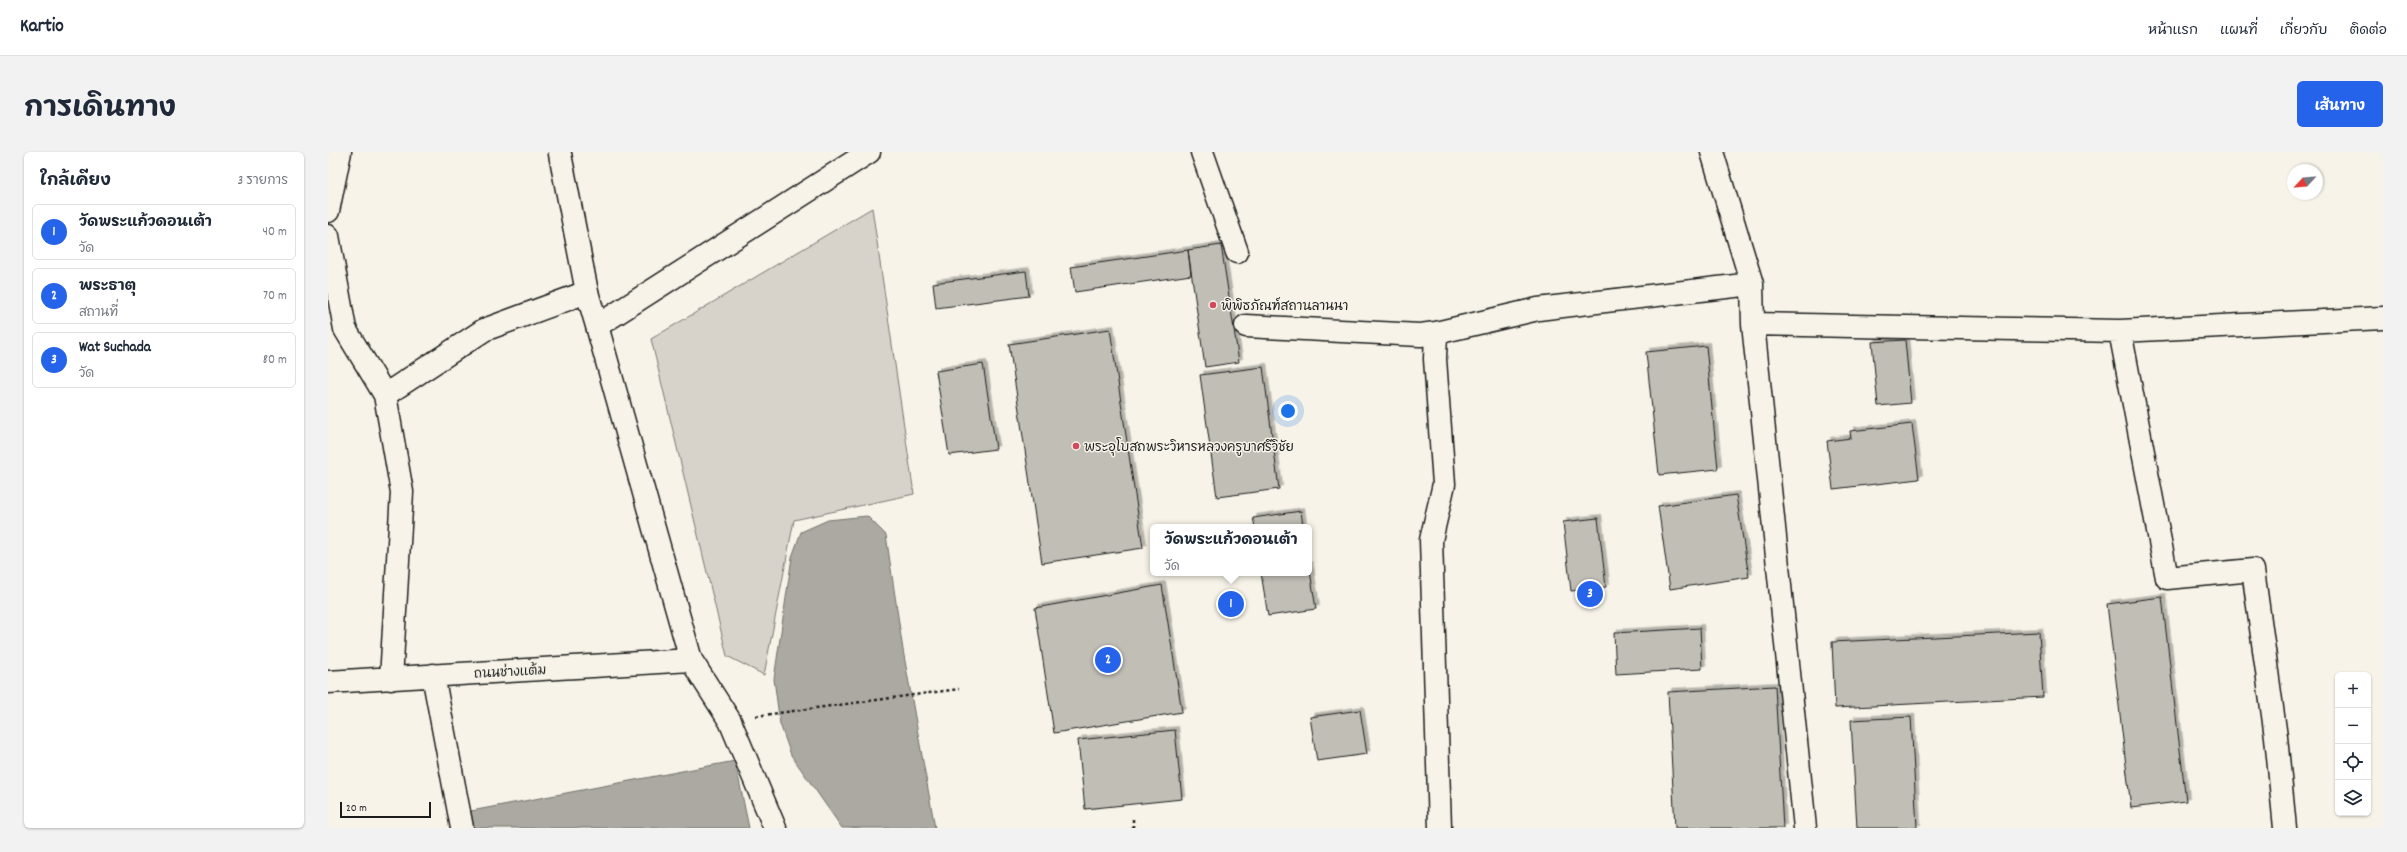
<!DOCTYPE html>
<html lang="th">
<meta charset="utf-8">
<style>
:root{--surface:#fff;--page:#f2f2f3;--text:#1f2937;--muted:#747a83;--line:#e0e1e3;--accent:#2563eb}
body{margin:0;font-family:Dekko,"Playpen Sans Thai",sans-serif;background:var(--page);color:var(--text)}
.controls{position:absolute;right:12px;bottom:12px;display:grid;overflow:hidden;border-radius:6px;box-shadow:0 1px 3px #0004}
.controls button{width:36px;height:36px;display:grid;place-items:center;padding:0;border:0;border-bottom:1px solid var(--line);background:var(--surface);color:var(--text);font:20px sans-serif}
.compass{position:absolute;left:1959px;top:12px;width:36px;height:36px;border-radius:50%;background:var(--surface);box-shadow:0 1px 3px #0004;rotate:244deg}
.scale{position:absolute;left:12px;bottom:10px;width:91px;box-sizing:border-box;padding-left:4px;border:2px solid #1c1c1c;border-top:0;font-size:11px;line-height:14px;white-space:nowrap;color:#1c1c1c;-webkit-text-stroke:3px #f7f3e8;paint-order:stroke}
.you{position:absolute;left:960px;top:259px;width:14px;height:14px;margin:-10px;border:3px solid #fff;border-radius:50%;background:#1a73e8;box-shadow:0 0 0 6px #1a73e833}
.badge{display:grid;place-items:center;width:26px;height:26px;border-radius:50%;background:var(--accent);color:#fff;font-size:13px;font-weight:700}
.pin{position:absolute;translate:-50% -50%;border:2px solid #fff;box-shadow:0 1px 4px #0006}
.popup{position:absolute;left:822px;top:372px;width:162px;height:52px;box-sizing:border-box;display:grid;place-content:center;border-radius:6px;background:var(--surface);filter:drop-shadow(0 1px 3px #0005);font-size:13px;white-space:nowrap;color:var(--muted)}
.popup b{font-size:15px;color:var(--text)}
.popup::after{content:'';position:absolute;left:50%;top:100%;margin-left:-8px;border:8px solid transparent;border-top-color:var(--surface)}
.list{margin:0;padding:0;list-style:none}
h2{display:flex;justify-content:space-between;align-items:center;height:52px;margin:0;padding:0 16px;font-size:17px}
h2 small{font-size:13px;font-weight:400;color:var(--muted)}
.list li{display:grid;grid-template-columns:26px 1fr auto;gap:12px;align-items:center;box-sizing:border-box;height:56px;margin:0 8px 8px;padding:0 8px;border:1px solid var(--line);border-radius:6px}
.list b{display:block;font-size:15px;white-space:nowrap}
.list p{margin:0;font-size:13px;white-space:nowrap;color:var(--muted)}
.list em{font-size:13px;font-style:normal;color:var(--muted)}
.icon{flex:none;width:22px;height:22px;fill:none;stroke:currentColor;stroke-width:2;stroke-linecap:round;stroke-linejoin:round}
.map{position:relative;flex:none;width:2055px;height:676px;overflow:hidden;border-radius:6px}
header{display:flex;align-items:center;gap:24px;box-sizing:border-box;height:56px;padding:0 20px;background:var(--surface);border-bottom:1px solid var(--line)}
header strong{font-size:19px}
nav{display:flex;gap:22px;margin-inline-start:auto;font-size:14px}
.intro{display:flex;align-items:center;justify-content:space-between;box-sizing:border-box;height:96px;padding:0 24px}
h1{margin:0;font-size:28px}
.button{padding:10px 18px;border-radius:6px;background:var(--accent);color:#fff;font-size:14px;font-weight:700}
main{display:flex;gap:24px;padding:0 24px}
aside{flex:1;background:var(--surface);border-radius:6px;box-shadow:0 1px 3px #0004}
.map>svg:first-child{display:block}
.green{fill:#d7d3cb;stroke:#7a7874}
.water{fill:#aca9a2;stroke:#72716c}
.building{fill:#c0beb5;stroke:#1c1c1c;filter:url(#shadow)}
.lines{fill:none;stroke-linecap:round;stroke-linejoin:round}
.minor-casing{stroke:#1c1c1c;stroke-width:25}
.path{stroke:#1c1c1c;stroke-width:2.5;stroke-dasharray:3 3;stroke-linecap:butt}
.minor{stroke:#f7f3e8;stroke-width:22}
.poi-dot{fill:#d1495b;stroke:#f7f3e8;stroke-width:1.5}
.labels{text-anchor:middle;stroke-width:3;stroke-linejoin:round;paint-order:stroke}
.poi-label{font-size:13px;fill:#1c1c1c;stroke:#f7f3e8;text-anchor:start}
.street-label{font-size:13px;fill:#1c1c1c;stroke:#f7f3e8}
</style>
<header>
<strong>Kartio</strong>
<nav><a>หน้าแรก</a><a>แผนที่</a><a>เกี่ยวกับ</a><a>ติดต่อ</a></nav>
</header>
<div class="intro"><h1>การเดินทาง</h1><a class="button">เส้นทาง</a></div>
<main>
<aside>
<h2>ใกล้เคียง<small>3 รายการ</small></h2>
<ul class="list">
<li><span class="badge">1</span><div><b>วัดพระแก้วดอนเต้า</b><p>วัด</p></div><em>40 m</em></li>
<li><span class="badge">2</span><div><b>พระธาตุ</b><p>สถานที่</p></div><em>70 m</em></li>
<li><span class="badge">3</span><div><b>Wat Suchada</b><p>วัด</p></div><em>80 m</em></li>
</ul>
</aside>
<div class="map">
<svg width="2055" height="676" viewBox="0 0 2055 676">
<defs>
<filter id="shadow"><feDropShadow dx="3.5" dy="-3.5" stdDeviation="0" flood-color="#0004"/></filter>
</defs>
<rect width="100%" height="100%" fill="#f7f3e8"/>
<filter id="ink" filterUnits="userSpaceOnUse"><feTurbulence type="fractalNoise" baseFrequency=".025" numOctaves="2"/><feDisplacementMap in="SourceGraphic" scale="8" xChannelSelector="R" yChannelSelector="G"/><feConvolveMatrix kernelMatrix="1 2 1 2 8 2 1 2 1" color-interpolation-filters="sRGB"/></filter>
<g filter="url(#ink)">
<path class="green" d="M544,56L586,342L466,368L436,523L399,504L323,187Z"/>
<path class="water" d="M539,364L558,383L575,498L607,676H514L463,603L452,572L446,527L464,405L473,380L500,368Z
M407,609L421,676H143L138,660Z"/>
<path class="building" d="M893,93L911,210L877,215L860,98Z
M860,98L863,123L747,140L743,115Z
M698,119L701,144L608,156L605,131Z
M782,177L815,396L714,411L681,192Z
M1577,188L1583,251L1550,254L1544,190Z
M1378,194L1390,317L1331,323L1318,200Z
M655,212L668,297L621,303L608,219Z
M935,215L951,337L889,345L872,223Z
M1584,272L1591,327L1505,337L1499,289L1523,286L1522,279Z
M1408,343L1421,425L1342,437L1330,354Z
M973,359L975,375H927L925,366Z
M1270,366L1278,435L1243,439L1235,370Z
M981,413L988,457L940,464L933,421H981Z
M834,433L854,560L726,581L707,456Z
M1834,445L1858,649L1803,656L1779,452Z
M1372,476L1374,517L1288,522L1286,481Z
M1711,480L1715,545L1507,556L1504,490Z
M1447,534L1455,676H1347L1340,540Z
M1032,558L1039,602L989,609L982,565Z
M1583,565L1589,676H1529L1523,568Z
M847,578L854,647L757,657L750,588Z"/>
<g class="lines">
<defs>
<path id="minor" d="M874,0L909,100
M1384,0L1424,132L1425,172L1477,676
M232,2L259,140L269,174
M0,59L12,0
M0,84L17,177L57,243L74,340L63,527
M1425,172L1792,179L2055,166
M918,174L1092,183L1108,181L1210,157L1424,132
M1792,179L1839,426L1925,418L1948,585L1957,676
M1108,181L1107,207L1116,332L1103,388L1112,676
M57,243L156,178L259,140
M105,523L134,676
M0,530L363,508
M447,676L402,569L363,508L269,174L541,0"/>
</defs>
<use href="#minor" class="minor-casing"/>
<path class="path" d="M428,564L631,537
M805,667V676"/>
<use href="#minor" class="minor"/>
</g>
</g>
<g class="poi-dot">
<circle cx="885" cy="153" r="4"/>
<circle cx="748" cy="294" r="4"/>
</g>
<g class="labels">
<g class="poi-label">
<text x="893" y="158">พิพิธภัณฑ์สถานลานนา</text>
<text x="756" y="299">พระอุโบสถพระวิหารหลวงครูบาศรีวิชัย</text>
</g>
<g class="street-label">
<text transform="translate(182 519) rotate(-3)" y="5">ถนนช่างแต้ม</text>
</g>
</g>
</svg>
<div class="controls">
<button>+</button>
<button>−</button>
<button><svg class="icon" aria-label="locate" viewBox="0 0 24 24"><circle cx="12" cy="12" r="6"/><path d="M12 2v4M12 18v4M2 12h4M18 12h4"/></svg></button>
<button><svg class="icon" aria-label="layers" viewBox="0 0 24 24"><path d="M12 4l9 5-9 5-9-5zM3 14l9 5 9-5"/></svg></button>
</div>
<svg class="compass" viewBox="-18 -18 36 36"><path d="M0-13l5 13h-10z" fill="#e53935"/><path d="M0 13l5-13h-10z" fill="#747a83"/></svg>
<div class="scale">20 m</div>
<div class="you"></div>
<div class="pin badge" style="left:903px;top:452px">1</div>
<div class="popup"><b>วัดพระแก้วดอนเต้า</b>วัด</div>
<div class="pin badge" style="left:780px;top:508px">2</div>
<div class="pin badge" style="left:1262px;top:442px">3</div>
</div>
</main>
